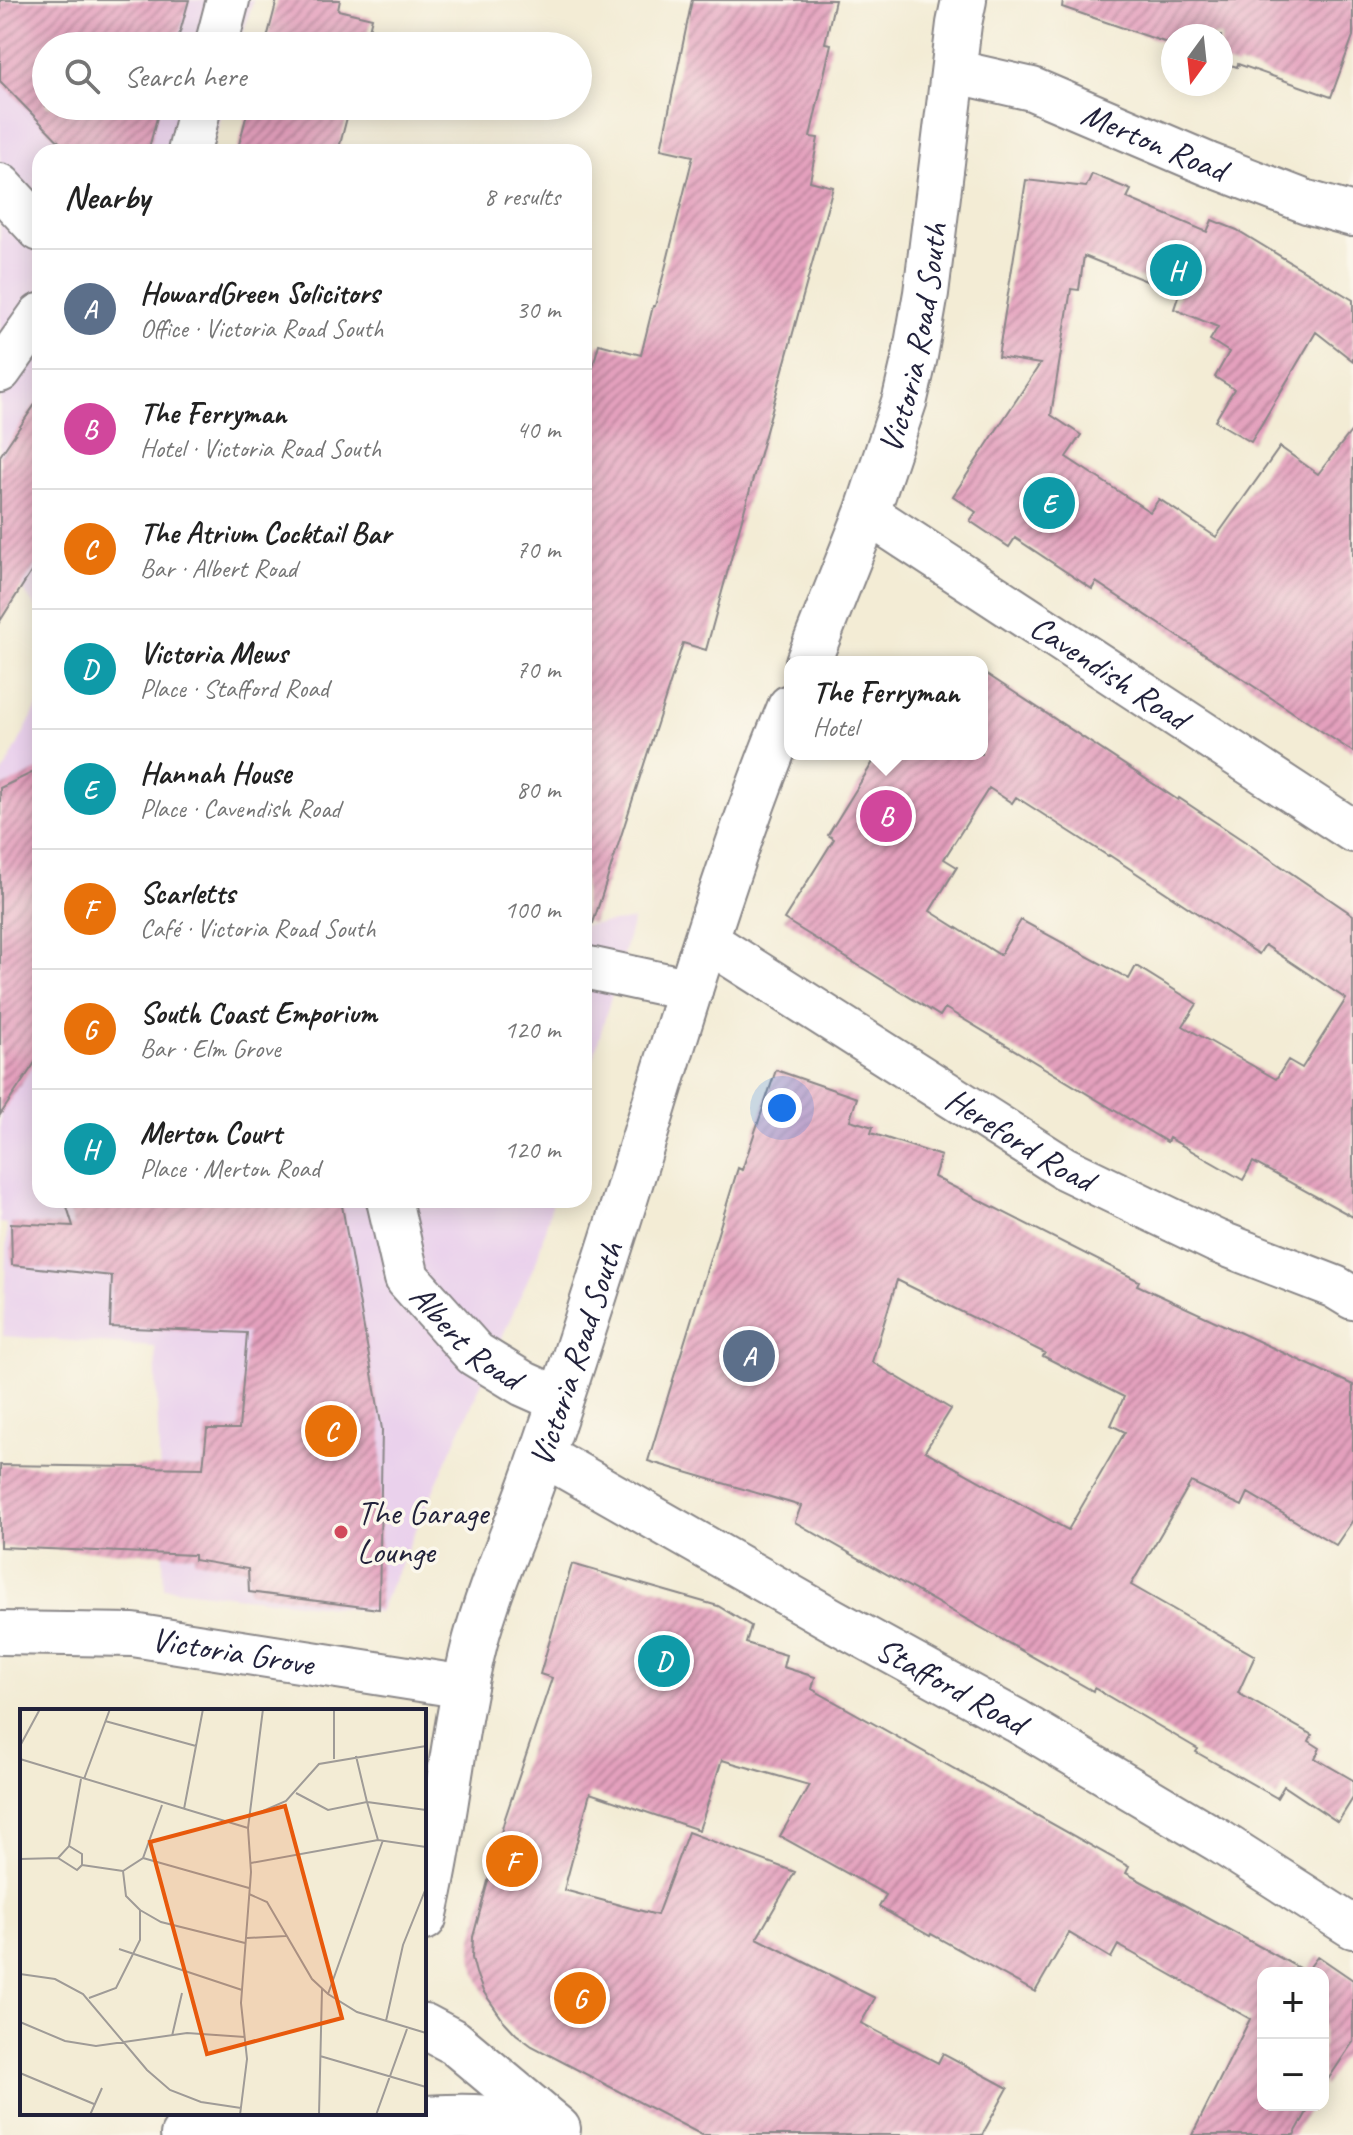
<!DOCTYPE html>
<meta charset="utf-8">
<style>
:root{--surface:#fff;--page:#f2f2f2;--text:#222;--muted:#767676;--line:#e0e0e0;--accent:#d1495b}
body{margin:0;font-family:Caveat,sans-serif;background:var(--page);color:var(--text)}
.controls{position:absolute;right:24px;bottom:24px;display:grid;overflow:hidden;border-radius:16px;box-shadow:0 4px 20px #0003}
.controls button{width:72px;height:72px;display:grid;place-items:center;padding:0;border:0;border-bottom:2px solid var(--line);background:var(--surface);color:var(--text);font:40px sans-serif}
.compass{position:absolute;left:1161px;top:24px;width:72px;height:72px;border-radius:50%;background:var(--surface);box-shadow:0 4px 20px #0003;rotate:195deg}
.you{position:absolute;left:782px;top:1108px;width:28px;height:28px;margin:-20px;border:6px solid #fff;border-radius:50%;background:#1a73e8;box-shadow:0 0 0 12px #1a73e833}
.badge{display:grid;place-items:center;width:52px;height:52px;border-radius:50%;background:var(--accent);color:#fff;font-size:26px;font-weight:700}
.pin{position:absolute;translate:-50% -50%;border:4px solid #fff;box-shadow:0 2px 8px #0006}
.popup{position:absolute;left:784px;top:656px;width:204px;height:104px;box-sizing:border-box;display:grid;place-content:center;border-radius:16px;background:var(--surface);filter:drop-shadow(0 2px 6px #0005);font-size:26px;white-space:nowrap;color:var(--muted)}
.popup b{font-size:30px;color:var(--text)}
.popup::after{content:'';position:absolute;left:50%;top:100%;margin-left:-16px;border:16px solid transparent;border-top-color:var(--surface)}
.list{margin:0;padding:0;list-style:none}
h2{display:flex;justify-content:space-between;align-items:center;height:104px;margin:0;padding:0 32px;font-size:34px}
h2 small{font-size:26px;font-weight:400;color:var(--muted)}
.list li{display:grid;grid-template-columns:52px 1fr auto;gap:24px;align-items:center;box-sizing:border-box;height:120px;padding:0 32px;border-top:2px solid var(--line)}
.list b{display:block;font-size:30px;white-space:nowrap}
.list p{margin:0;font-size:26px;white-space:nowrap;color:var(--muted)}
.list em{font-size:26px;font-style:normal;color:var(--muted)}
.icon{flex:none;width:44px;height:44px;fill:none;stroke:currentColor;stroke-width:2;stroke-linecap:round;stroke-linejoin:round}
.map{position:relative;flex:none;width:1353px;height:2135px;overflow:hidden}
.search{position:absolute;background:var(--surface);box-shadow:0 4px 20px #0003;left:32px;top:32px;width:560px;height:88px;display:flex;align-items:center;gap:20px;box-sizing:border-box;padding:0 28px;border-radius:44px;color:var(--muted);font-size:30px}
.panel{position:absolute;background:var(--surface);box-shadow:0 4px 20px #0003;left:32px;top:144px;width:560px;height:1064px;border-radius:24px}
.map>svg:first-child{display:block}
.built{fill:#ead1ec}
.building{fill:url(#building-hatch);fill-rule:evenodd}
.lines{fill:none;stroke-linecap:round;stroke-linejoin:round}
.minor-casing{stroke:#8a8788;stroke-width:46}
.secondary-casing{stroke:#8a8788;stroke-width:48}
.minor{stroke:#fff;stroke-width:42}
.secondary{stroke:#fff;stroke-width:44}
.poi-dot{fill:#d1495b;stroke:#fbf7ec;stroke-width:3}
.labels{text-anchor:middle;stroke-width:7;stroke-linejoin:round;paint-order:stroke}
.street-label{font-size:34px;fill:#22223b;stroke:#fbf7ec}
.poi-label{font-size:34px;fill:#22223b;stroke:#fbf7ec;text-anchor:start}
.inset-road{fill:none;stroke:#9f9b97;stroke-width:2}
.view{fill:#e8590c;fill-opacity:0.15;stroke:#e8590c;stroke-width:4}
.inset-edge{fill:none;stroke:#22223b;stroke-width:4}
</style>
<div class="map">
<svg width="1353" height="2135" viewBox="0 0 1353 2135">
<defs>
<pattern id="building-hatch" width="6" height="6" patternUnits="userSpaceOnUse" patternTransform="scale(2)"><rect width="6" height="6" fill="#e4a0bd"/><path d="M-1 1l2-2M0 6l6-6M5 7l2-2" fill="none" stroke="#b8829b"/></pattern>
</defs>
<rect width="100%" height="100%" fill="#fbf7ec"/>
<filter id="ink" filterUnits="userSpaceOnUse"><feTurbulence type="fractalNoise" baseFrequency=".0125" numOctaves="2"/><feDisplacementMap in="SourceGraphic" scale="16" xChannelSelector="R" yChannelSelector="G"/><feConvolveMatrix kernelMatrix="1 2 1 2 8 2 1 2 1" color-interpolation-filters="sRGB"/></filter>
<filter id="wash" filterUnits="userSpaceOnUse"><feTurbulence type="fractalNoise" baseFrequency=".006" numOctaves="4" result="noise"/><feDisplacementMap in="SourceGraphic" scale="32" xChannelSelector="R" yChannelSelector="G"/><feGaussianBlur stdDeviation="1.8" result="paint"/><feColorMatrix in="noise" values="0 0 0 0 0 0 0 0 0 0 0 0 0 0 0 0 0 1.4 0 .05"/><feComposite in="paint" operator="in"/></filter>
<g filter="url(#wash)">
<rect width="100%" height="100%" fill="#f3ecd5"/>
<path class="built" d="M0,0H253L240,46H46V106H224L211,152H40V614L0,556Z
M40,701V1200H553L537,1259L379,1612L164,1588L155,1347L3,1336L7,1224L0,1223V779Z
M633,920L584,1091V925Z"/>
<g id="blocks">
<path class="building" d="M0,0H189L176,46H46V106H160L148,152H69L0,81Z
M277,0H340L338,10L372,18L365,46H265Z
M692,0H835L825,43L831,44L810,137L818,138L810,181L833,187L706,650L683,643L593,923L584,921V399L599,344L641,355L653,306H655L665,269L693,156L661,149Z
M1063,0H1353V36L1331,97L1238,64L1237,67L1221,62V36H1173V45L1062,7Z
M249,106H350L338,152H237Z
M1092,174L1131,190L1127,198L1207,232L1212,220L1237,230L1353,300V361L1316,332L1251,442L1215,421L1234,389L1215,377L1229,352L1210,340L1218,327L1174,309L1179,294L1084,256L1079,290L1071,289L1051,415L1081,435L1066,457L1150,512L1159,499L1216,537L1280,447L1318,474L1353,429V752L1096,582L1092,589L1015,538L1009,547L970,521L976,512L953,496L1040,364L998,357L1026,180L1086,187Z
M40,397V558L0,621V456Z
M982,671L1178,800L1179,798L1244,841L1353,915V1217L1253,1162L1243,1180L1169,1138L1167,1142L945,1008L940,1016L784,919L834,839L828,835L878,754H982ZM989,788L1012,803L1016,797L1108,856L1109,855L1259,954L1265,945L1346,999L1302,1068L1288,1060L1276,1079L1183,1026L1197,1004L1136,966L1129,979L1021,920L1000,955L930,911L957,867L944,859Z
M40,769V1055L0,1115V788Z
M776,1070L857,1098L850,1120L873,1127L871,1133L941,1156L934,1177L1139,1281L1137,1285L1353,1385V1520L1336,1545L1248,1493L1242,1506L1191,1482L1131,1585L1255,1656L1238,1693L1312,1735L1309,1741L1320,1748L1315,1758L1353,1780V1798L1338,1822L1284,1786L1277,1798L1196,1752L1198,1749L1094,1688L1093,1691L795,1522L801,1506L648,1461L738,1168L742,1170ZM897,1280L1045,1353L1043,1356L1124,1397L1111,1425L1125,1432L1068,1530L925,1451L951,1409L872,1362Z
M65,1200H341L382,1429L379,1609L249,1592L248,1569L194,1560V1555L0,1547V1465L203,1468L207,1429H239L247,1333L110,1327L112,1276L12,1265L11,1223L73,1226Z
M572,1564L718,1606L751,1626L746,1643L786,1655L783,1667L815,1677L812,1689L1129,1867L1126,1873L1306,1972L1318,1956L1353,1980V2042L1323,2087V1973H1263V2105H1311L1294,2135H1192L1250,2019L1118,1945L1111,1958L1069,1933L1035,1992L931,1934L930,1936L879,1907L886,1895L780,1836L809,1785L722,1760L699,1830L590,1793L564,1890L657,1915L688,1832L795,1872L757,1938L875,1998L861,2023L938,2063L943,2053L1008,2088L982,2135H702L532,2046L516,2034L503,2020L483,1991L476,1973L472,1958L473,1937L505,1818L552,1678L540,1674Z"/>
</g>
</g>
<g filter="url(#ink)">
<use href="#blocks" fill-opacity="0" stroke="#8a8788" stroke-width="2"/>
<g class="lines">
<defs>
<g id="minor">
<path d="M216,46L228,0"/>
<path id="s1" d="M953,71L1032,89L1208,164L1307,202L1353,215"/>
<path d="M189,152L200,106"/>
<path d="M0,371L40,315"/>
<path id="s2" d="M867,513L1353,831"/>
<path id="s3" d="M706,940L1064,1168L1216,1241L1335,1287L1353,1298"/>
<path d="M584,967L691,990"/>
<path id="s4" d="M542,1454L831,1619L1017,1721L1219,1841L1353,1927"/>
<path id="s5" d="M0,1633L133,1635L465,1687"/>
<path d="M182,2135H239L363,2123"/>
</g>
<g id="secondary">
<path d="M0,186L40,229"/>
<path id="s6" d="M808,662L867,513L905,399L915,356L926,293L959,24L964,0"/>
<path id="s7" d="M389,1200L407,1278L475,1354L524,1384L560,1400"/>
<path id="s8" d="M424,1918C446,1827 452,1733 475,1642C489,1589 512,1538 531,1486C557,1414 580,1341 603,1269C664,1081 715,889 790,707"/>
<path d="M424,2026L454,2042L558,2129"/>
<path d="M363,2123C431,2118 490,2107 555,2135"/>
</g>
</defs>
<use href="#minor" class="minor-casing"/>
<use href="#secondary" class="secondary-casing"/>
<use href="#minor" class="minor"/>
<use href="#secondary" class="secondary"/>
</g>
</g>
<circle class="poi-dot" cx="341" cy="1532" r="8"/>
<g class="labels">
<g class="street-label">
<text dy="12" stroke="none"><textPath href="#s1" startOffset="214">Merton Road</textPath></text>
<text dy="12" stroke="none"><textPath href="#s6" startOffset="342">Victoria Road South</textPath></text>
<text dy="12" stroke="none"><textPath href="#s2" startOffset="290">Cavendish Road</textPath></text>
<text dy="12" stroke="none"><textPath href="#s3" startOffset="372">Hereford Road</textPath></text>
<text dy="12" stroke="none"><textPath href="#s7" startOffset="164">Albert Road</textPath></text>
<text dy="12" stroke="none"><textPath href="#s8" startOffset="586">Victoria Road South</textPath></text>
<text dy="12" stroke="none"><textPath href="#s5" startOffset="234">Victoria Grove</textPath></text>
<text dy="12" stroke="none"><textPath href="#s4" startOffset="470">Stafford Road</textPath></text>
</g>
<g class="poi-label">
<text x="357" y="1524">The Garage<tspan x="357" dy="39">Lounge</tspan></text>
</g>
</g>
<g transform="translate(20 1709)">
<rect width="406" height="406" fill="#f3ecd5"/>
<path class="inset-road" d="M314,0V50M85,12L176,37M0,37L20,0M0,50L228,119M64,70L90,0M276,84L308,101L347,93L336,47M164,100L183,0M229,108L266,92L299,55L406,37M358,131L347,93L406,101M49,137L61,70M123,149L229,179M0,150L38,149L57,161L62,156V145L49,137L38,149M231,154L358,131L406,138M62,156L103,162M103,162L123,149L142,96M229,185L247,193L292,270L308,285L337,303L406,324M120,201L141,213L225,234M227,229L266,227M99,240L222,281M0,265L35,270L63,285L127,361L150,381L181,393L221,399M308,285L363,131M69,289L96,279L120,231V201L106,187L103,162M366,312L383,236L406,179M0,313L45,332L76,337L167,324L225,328M152,327L162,284M300,347L406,378M0,364L74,395M70,406L82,379M220,406L227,350L221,294L231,163L228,119L243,0M299,406L302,280M356,406L387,320"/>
<path class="view" d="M265,97L322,309L187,345L130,133Z"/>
<rect width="406" height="406" class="inset-edge"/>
</g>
</svg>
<div class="controls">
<button>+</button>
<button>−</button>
</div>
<svg class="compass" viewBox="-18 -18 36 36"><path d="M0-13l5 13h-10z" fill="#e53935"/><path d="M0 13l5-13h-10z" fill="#767676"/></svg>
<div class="you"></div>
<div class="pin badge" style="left:749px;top:1356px;background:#5c6f8a">A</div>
<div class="pin badge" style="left:886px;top:816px;background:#d1479c">B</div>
<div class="popup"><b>The Ferryman</b>Hotel</div>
<div class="pin badge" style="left:331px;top:1431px;background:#e8710a">C</div>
<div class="pin badge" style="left:664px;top:1661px;background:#0f9aa8">D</div>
<div class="pin badge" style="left:1049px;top:503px;background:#0f9aa8">E</div>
<div class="pin badge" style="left:512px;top:1861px;background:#e8710a">F</div>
<div class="pin badge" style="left:580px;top:1998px;background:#e8710a">G</div>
<div class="pin badge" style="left:1176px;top:270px;background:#0f9aa8">H</div>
<div class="search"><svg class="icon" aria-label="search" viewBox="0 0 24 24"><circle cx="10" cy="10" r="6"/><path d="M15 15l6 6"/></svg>Search here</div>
<section class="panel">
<h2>Nearby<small>8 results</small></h2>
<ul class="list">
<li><span class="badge" style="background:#5c6f8a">A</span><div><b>HowardGreen Solicitors</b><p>Office · Victoria Road South</p></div><em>30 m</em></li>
<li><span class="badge" style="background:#d1479c">B</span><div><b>The Ferryman</b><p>Hotel · Victoria Road South</p></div><em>40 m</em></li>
<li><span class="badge" style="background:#e8710a">C</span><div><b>The Atrium Cocktail Bar</b><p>Bar · Albert Road</p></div><em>70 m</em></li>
<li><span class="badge" style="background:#0f9aa8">D</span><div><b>Victoria Mews</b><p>Place · Stafford Road</p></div><em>70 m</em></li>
<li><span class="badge" style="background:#0f9aa8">E</span><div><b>Hannah House</b><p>Place · Cavendish Road</p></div><em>80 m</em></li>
<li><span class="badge" style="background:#e8710a">F</span><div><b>Scarletts</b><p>Café · Victoria Road South</p></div><em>100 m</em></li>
<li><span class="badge" style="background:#e8710a">G</span><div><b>South Coast Emporium</b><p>Bar · Elm Grove</p></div><em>120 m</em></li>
<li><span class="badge" style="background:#0f9aa8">H</span><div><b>Merton Court</b><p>Place · Merton Road</p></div><em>120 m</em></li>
</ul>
</section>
</div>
